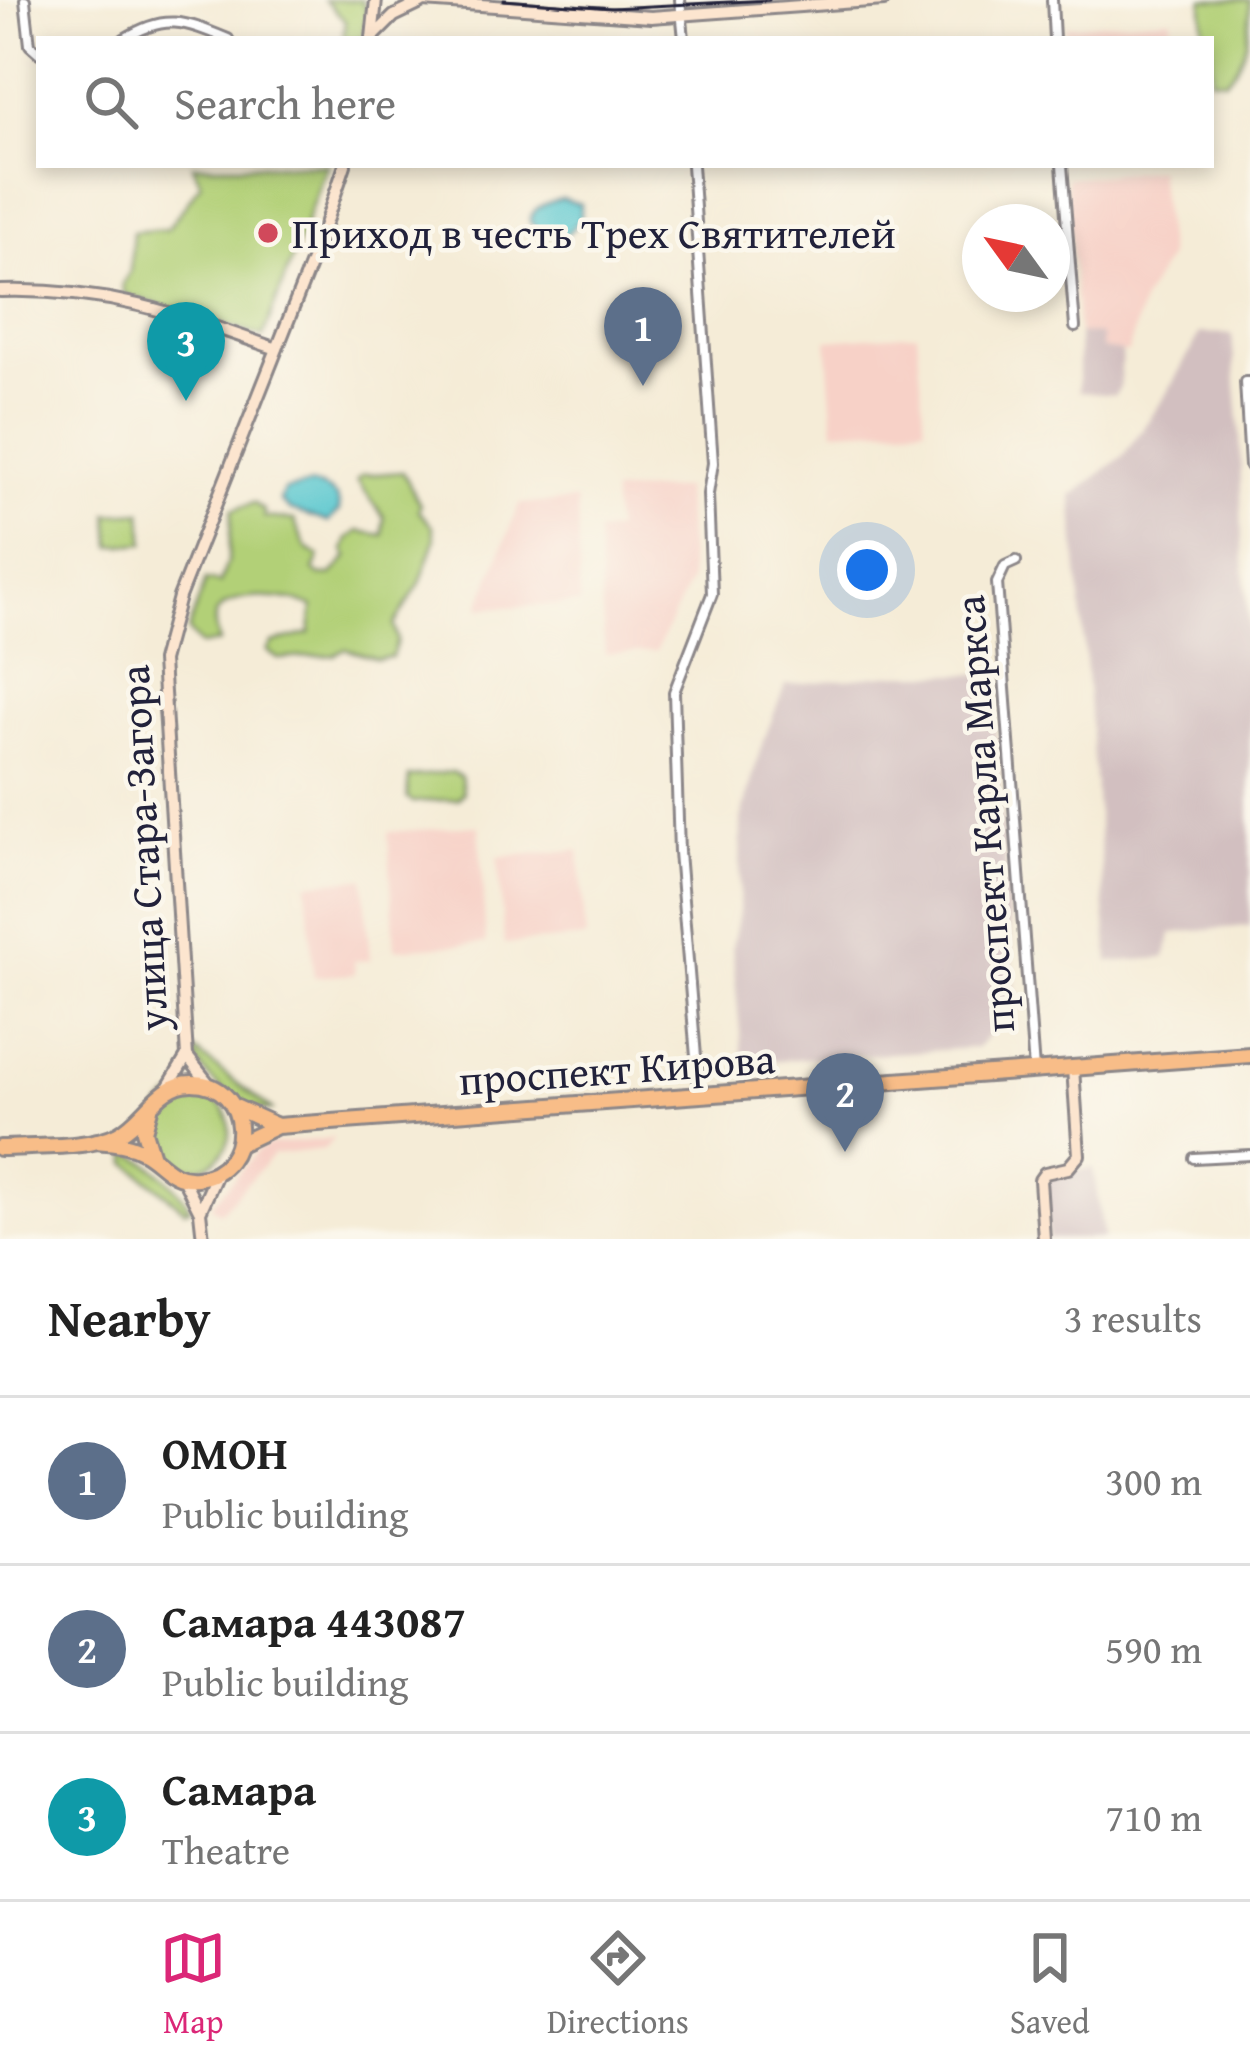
<!DOCTYPE html>
<meta charset="utf-8">
<style>
:root{--surface:#fff;--page:#f6f6f6;--text:#222;--muted:#767676;--line:#e0e0e0;--accent:#db2777}
body{margin:0;font-family:"Gentium Book Plus",serif;background:var(--page);color:var(--text)}
.compass{position:absolute;left:962px;top:204px;width:108px;height:108px;border-radius:50%;background:var(--surface);box-shadow:0 6px 18px #0003;rotate:303deg}
.you{position:absolute;left:867px;top:570px;width:42px;height:42px;margin:-30px;border:9px solid #fff;border-radius:50%;background:#1a73e8;box-shadow:0 0 0 18px #1a73e833}
.badge{display:grid;place-items:center;width:78px;height:78px;border-radius:50%;background:var(--accent);color:#fff;font-size:39px;font-weight:700}
.pin{position:absolute;translate:-50% -99px;filter:drop-shadow(0 3px 6px #0008)}
.pin::after{content:'';position:absolute;top:63px;width:42px;height:36px;background:inherit;clip-path:polygon(0 0,100% 0,50% 100%)}
.list{margin:0;padding:0;list-style:none}
h2{display:flex;justify-content:space-between;align-items:center;height:156px;margin:0;padding:0 48px;font-size:51px}
h2 small{font-size:39px;font-weight:400;color:var(--muted)}
.list li{display:grid;grid-template-columns:78px 1fr auto;gap:36px;align-items:center;box-sizing:border-box;height:168px;padding:0 48px;border-top:3px solid var(--line)}
.list b{display:block;font-size:45px;white-space:nowrap}
.list p{margin:0;font-size:39px;white-space:nowrap;color:var(--muted)}
.list em{font-size:39px;font-style:normal;color:var(--muted)}
.icon{flex:none;width:66px;height:66px;fill:none;stroke:currentColor;stroke-width:2;stroke-linecap:round;stroke-linejoin:round}
.map{position:relative;flex:none;width:1250px;height:1239px;overflow:hidden}
.search{position:absolute;background:var(--surface);box-shadow:0 6px 18px #0003;left:36px;right:36px;top:36px;height:132px;display:flex;align-items:center;gap:30px;box-sizing:border-box;padding:0 42px;border-radius:0px;color:var(--muted);font-size:45px}
.sheet{height:660px;background:var(--surface)}
nav{display:flex;justify-content:space-around;align-items:center;box-sizing:border-box;height:168px;border-top:3px solid var(--line);background:var(--surface);font-size:33px;color:var(--muted)}
nav a{display:grid;justify-items:center;gap:6px}
nav .on{color:var(--accent)}
.map>svg:first-child{display:block}
.built{fill:#f7d1c7}
.industrial{fill:#d2bfc0}
.green{fill:#b2d077;stroke:#6a7959;stroke-width:3}
.water{fill:#5bc8cf;stroke:#3e7585;stroke-width:3}
.lines{fill:none;stroke-linecap:round;stroke-linejoin:round}
.street-casing{stroke:#8c8789;stroke-width:14}
.secondary-casing{stroke:#8c8789;stroke-width:16}
.primary-casing{stroke:#8c8789;stroke-width:20}
.street{stroke:#fff;stroke-width:8}
.secondary{stroke:#fce5cf;stroke-width:10}
.primary{stroke:#f8bd88;stroke-width:14}
.tram{stroke:#22223b;stroke-width:3}
.poi-dot{fill:#d1495b;stroke:#fbf7ec;stroke-width:4.5}
.labels{text-anchor:middle;stroke-width:9;stroke-linejoin:round;paint-order:stroke}
.poi-label{font-size:42px;fill:#22223b;stroke:#fbf7ec;text-anchor:start}
.street-label{font-size:42px;fill:#22223b;stroke:#fbf7ec}
</style>
<div class="map">
<svg width="1250" height="1239" viewBox="0 0 1250 1239">
<rect width="100%" height="100%" fill="#fbf7ec"/>
<filter id="ink" filterUnits="userSpaceOnUse"><feTurbulence type="fractalNoise" baseFrequency=".00833" numOctaves="2"/><feDisplacementMap in="SourceGraphic" scale="24" xChannelSelector="R" yChannelSelector="G"/><feConvolveMatrix kernelMatrix="1 2 1 2 8 2 1 2 1" color-interpolation-filters="sRGB"/></filter>
<filter id="wash" filterUnits="userSpaceOnUse"><feTurbulence type="fractalNoise" baseFrequency=".004" numOctaves="4" result="noise"/><feDisplacementMap in="SourceGraphic" scale="48" xChannelSelector="R" yChannelSelector="G"/><feGaussianBlur stdDeviation="2.7" result="paint"/><feColorMatrix in="noise" values="0 0 0 0 0 0 0 0 0 0 0 0 0 0 0 0 0 1.4 0 .05"/><feComposite in="paint" operator="in"/></filter>
<g filter="url(#wash)">
<rect width="100%" height="100%" fill="#f5ecd7"/>
<path class="built" d="M1171,18L1172,39H1067L1066,26Z
M1158,169L1168,257L1142,302L1128,353L1101,349L1100,335L1078,333L1066,178Z
M917,333L925,426L834,430L827,340Z
M684,488L690,581L656,651L605,654L597,533L615,531L612,493Z
M577,501L580,604L479,608L519,504Z
M479,826L486,943L395,949L388,832Z
M579,850L586,938L504,944L498,857Z
M364,878L370,960L354,961L355,974L314,977L307,883Z
M334,1138L324,1149L273,1155L220,1212L211,1205L258,1151L268,1145Z"/>
<path class="industrial" d="M1078,333L1101,335L1102,349L1122,352L1120,387L1115,395L1078,392Z
M1200,333L1232,334L1240,432L1242,543L1250,639V926L1172,933L1165,958L1109,962L1072,496L1124,455L1166,395Z
M895,674H991L1016,1004L977,1048L763,1061L742,1053L732,947L739,912L741,819L760,750L785,685Z
M1093,1168L1104,1239H1048L1044,1181L1047,1176Z"/>
<path class="green" d="M324,0H361L367,10L363,39H343L345,21Z
M1203,0H1250C1250,27 1247,61 1225,80L1211,78V39H1204Z
M193,165H327L263,337L124,294L122,284L130,272L133,232L167,229L201,184Z
M403,472L420,505L418,511L433,526L435,540L420,583L394,625L397,641L392,657L377,659L346,649L334,655L278,659L267,651L272,643L310,633L313,607C292,596 227,590 216,615C212,623 217,635 219,643L200,645L188,631L206,580L220,583L228,560L232,510L254,503L264,511V517L294,520L306,548L320,556L314,570L320,575H332L348,557L344,550L348,539L358,531L383,535L384,517L357,480L362,475Z
M142,512L145,543L112,546L109,514Z
M452,772L461,777L463,793L458,799L413,802L407,798L409,777Z
M191,1048L272,1110C245,1115 198,1075 191,1048Z
M154 1130a38 38 0 1 1 76 0a38 38 0 1 1-76 0Z
M128,1153C150,1160 179,1187 190,1208L185,1210L128,1163Z"/>
<path class="water" d="M562,199L581,204L580,220L566,235H545L530,222C532,206 548,202 562,199Z
M312,485C327,488 341,495 339,511L328,522L290,510L280,501L284,490Z"/>
</g>
<g filter="url(#ink)">
<g class="lines">
<defs>
<path id="street" d="M25,0L30,45L39,53
M680,0L684,39
M1052,0L1054,39
M124,39C165,13 184,21 228,39
M692,165L713,463L708,494L712,594L674,692L679,852L699,1093
M1062,165L1075,327
M1250,382H1245L1250,466
M1016,561L1005,566L997,583L1034,1070
M1194,1158L1250,1155"/>
<path id="secondary" d="M409,0L651,17L884,0
M372,38L394,16L421,3
M372,38L376,0
M0,291C107,288 178,314 277,349
M209,1084L187,1056L162,661L179,597L318,245L345,165
M167,1089L187,1056
M183,1178L200,1212L203,1239
M200,1212L218,1171
M1044,1239L1040,1180L1045,1173L1068,1168L1079,1155L1073,1068"/>
<path id="primary" d="M235,1107L277,1126
M150,1109L144,1131L152,1157
M239,1144L277,1126L1250,1055
M0,1148C33,1146 90,1149 118,1134C145,1120 159,1083 192,1083C252,1083 256,1172 197,1178C170,1181 162,1161 142,1151C128,1143 112,1143 97,1141"/>
</defs>
<use href="#street" class="street-casing"/>
<use href="#secondary" class="secondary-casing"/>
<use href="#primary" class="primary-casing"/>
<use href="#street" class="street"/>
<use href="#secondary" class="secondary"/>
<use href="#primary" class="primary"/>
<path class="tram" d="M504,0L611,8L769,0"/>
</g>
</g>
<circle class="poi-dot" cx="268" cy="233" r="12"/>
<g class="labels">
<g class="poi-label">
<text x="292" y="248">Приход в честь Трех Святителей</text>
</g>
<g class="street-label">
<text transform="translate(984 814) rotate(-94)" y="15">проспект Карла Маркса</text>
<text transform="translate(143 848) rotate(-93)" y="15">улица Стара-Загора</text>
<text transform="translate(617 1069) rotate(-4)" y="15">проспект Кирова</text>
</g>
</g>
</svg>
<svg class="compass" viewBox="-18 -18 36 36"><path d="M0-13l5 13h-10z" fill="#e53935"/><path d="M0 13l5-13h-10z" fill="#767676"/></svg>
<div class="you"></div>
<div class="pin badge" style="left:643px;top:386px;background:#5c6f8a">1</div>
<div class="pin badge" style="left:845px;top:1152px;background:#5c6f8a">2</div>
<div class="pin badge" style="left:186px;top:401px;background:#0f9aa8">3</div>
<div class="search"><svg class="icon" aria-label="search" viewBox="0 0 24 24"><circle cx="10" cy="10" r="6"/><path d="M15 15l6 6"/></svg>Search here</div>
</div>
<section class="sheet">
<h2>Nearby<small>3 results</small></h2>
<ul class="list">
<li><span class="badge" style="background:#5c6f8a">1</span><div><b>ОМОН</b><p>Public building</p></div><em>300 m</em></li>
<li><span class="badge" style="background:#5c6f8a">2</span><div><b>Самара 443087</b><p>Public building</p></div><em>590 m</em></li>
<li><span class="badge" style="background:#0f9aa8">3</span><div><b>Самара</b><p>Theatre</p></div><em>710 m</em></li>
</ul>
</section>
<nav>
<a class="on"><svg class="icon" aria-label="map" viewBox="0 0 24 24"><path d="M3 6l6-2 6 2 6-2v14l-6 2-6-2-6 2zM9 4v14M15 6v14"/></svg>Map</a>
<a><svg class="icon" aria-label="directions" viewBox="0 0 24 24"><path d="M12 3l9 9-9 9-9-9zM9 14v-3h6M13 9l2 2-2 2"/></svg>Directions</a>
<a><svg class="icon" aria-label="saved" viewBox="0 0 24 24"><path d="M7 4h10v16l-5-4-5 4z"/></svg>Saved</a>
</nav>
